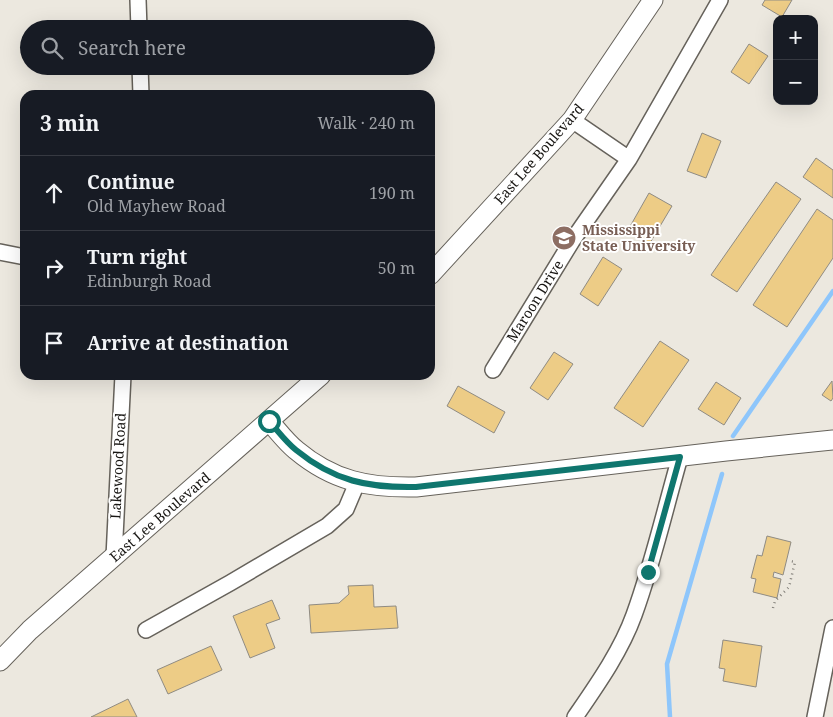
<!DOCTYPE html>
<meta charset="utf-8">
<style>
:root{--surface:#171b24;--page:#242831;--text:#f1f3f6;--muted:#9ea1a6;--line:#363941}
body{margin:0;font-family:"Noto Serif",serif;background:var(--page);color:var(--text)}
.controls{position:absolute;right:15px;top:15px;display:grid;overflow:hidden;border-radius:10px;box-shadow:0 5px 20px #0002}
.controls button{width:45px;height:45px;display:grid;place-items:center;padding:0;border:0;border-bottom:1px solid var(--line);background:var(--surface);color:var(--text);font:25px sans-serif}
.stop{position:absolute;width:15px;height:15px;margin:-11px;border:4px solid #0f766e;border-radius:50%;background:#fff}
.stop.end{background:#0f766e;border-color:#fff;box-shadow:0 1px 5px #0008}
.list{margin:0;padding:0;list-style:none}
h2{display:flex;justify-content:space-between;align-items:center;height:65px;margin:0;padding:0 20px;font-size:21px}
h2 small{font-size:16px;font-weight:400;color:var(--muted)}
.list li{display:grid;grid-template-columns:32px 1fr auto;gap:15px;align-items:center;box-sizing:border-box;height:75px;padding:0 20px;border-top:1px solid var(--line)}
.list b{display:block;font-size:19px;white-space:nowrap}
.list p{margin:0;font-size:16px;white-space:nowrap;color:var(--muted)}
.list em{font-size:16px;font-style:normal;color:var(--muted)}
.icon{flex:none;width:28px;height:28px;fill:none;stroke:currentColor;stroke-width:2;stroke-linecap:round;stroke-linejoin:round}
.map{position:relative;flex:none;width:833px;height:717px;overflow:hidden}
.search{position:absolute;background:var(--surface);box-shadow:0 5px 20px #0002;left:20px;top:20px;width:415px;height:55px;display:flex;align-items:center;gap:12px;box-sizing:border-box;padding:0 18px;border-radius:28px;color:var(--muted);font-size:19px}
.panel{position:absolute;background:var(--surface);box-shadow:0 5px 20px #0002;left:20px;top:90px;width:415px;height:290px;border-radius:15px}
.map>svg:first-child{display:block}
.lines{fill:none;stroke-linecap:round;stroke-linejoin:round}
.stream{stroke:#8ec6fb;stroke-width:4.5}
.building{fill:#edcc86;stroke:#8f8b83}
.minor-casing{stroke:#66625b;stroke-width:18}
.tertiary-casing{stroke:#66625b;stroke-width:21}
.path{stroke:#7e7b75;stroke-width:2.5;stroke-dasharray:1 4;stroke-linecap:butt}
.minor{stroke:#fff;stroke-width:15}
.tertiary{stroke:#fff;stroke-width:19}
.route{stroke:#0f766e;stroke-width:6}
.labels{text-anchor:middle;stroke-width:4;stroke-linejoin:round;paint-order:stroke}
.street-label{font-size:14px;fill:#191714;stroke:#fff}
.education-label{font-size:14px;font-weight:bold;fill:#785e54;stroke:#fff;text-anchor:start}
</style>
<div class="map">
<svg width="833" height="717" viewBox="0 0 833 717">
<rect width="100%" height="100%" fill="#ece8df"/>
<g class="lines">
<path class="stream" d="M733,436L833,291
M670,717L667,664L722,474"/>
</g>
<path class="building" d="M765,0H792L782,17L762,5Z
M749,44L768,56L749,84L731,72Z
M702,133L721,141L706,178L687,171Z
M816,158L833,170V198L803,177Z
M776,182L801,199L737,292L711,275Z
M649,193L672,206L650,243L628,230Z
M817,209L833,220V258L787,327L753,305Z
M603,257L622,269L598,306L580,294Z
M660,341L689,360L643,427L614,408Z
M554,352L573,364L548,400L530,388Z
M832,381L833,398L831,401L822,395Z
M716,382L741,398L724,425L698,409Z
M458,386L505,412L494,433L447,406Z
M767,536L791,542L783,575L774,572L773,577L781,579L777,598L753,592L756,579L751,578L757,555L762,556Z
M373,585L374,607L396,606L398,628L311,633L309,605L339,603L349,594L348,586Z
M272,600L280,619L266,624L275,648L250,658L233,616Z
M723,640L762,646L756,687L723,681L725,669L719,668Z
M211,646L222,670L168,694L157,670Z
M128,699L137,717H91Z"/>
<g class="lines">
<defs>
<path id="minor" d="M138,0L139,29
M140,66L141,95
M572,120L629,159
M0,252L25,257
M493,370L572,241L629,159L720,0
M114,557L123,375
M146,630L230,583L327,526L346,509L357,483
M575,717C597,685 621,651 634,615C653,563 665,509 680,457
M815,717L833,628"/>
<path id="tertiary" d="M430,275L572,120L653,0
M269,421C278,431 286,442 296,450C333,481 368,488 416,487L726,451L833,440
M0,661L30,630L321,375"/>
</defs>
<use href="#minor" class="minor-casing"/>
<use href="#tertiary" class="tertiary-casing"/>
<path class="path" d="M773,608L775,601L789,587L795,562L790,561"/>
<use href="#minor" class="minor"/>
<use href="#tertiary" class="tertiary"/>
</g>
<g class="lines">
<path class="route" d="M269,421C278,431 286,442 296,450C334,481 368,488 416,487L680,457L648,572"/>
</g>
<defs>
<symbol id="university-disc" viewBox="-11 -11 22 22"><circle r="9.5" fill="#8d6e63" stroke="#fff"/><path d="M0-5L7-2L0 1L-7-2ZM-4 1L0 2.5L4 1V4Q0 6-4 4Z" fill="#fff"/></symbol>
</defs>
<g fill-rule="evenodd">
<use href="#university-disc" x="550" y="224" width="28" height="28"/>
</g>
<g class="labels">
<g class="street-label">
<text transform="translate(539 154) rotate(-49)" y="5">East Lee Boulevard</text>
<text transform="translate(535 301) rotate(-58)" y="5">Maroon Drive</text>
<text transform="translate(118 466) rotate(-87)" y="5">Lakewood Road</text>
<text transform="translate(160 517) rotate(-41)" y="5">East Lee Boulevard</text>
</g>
<g class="education-label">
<text x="582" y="235">Mississippi<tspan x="582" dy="16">State University</tspan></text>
</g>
</g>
</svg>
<div class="controls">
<button>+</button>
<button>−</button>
</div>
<div class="stop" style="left:269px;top:421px"></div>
<div class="stop end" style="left:648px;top:572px"></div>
<div class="search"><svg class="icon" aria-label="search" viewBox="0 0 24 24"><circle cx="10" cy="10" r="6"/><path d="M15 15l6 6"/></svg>Search here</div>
<section class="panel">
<h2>3 min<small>Walk · 240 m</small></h2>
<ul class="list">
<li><svg class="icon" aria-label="ahead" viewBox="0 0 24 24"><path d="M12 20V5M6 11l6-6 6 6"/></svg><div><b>Continue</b><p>Old Mayhew Road</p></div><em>190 m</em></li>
<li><svg class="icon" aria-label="right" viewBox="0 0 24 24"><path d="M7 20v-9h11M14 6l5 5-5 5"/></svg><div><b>Turn right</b><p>Edinburgh Road</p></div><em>50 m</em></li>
<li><svg class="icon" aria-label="arrive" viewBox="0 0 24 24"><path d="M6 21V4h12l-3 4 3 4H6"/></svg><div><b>Arrive at destination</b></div></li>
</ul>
</section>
</div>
